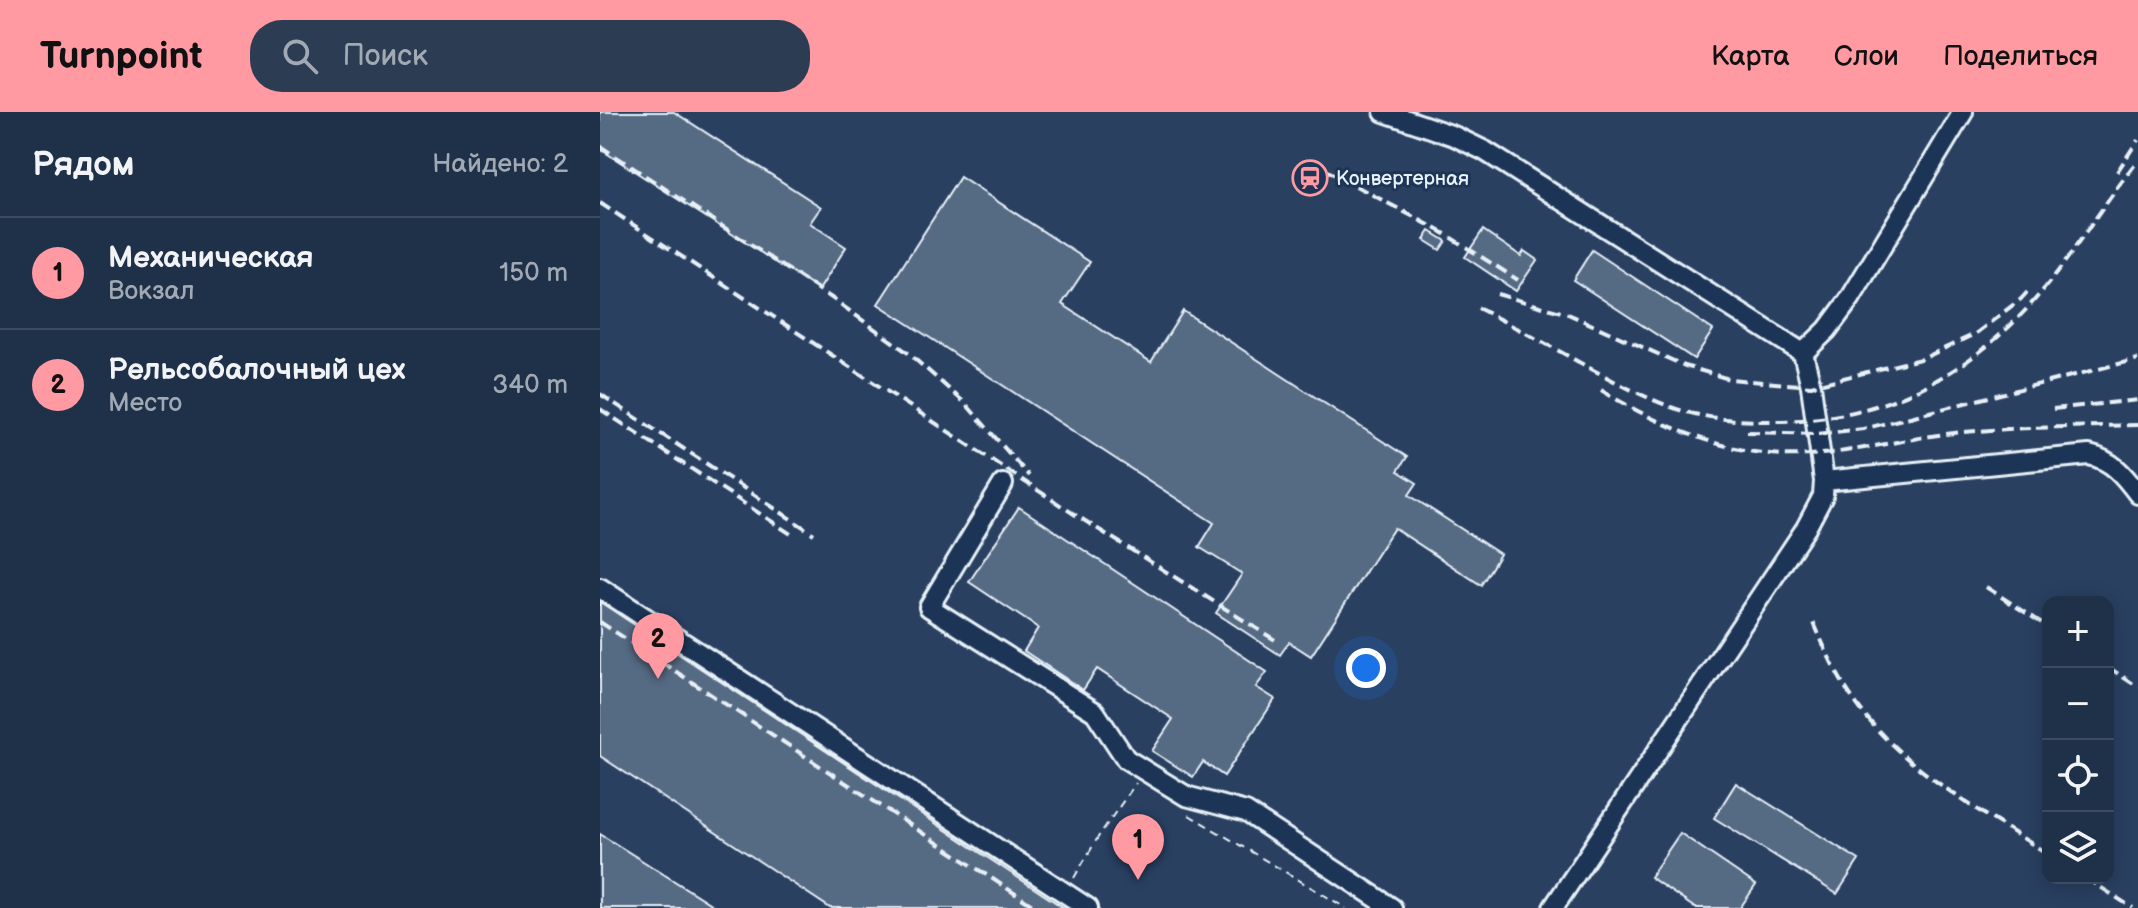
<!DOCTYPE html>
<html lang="ru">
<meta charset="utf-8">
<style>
:root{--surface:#1f3049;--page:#2c3c53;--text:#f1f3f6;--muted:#a1a9b4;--line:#3c4b61;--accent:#ff9aa2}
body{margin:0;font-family:"Balsamiq Sans",sans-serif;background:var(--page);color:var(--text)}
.controls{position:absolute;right:24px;bottom:24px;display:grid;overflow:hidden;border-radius:16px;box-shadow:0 4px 20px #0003}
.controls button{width:72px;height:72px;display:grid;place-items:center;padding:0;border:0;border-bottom:2px solid var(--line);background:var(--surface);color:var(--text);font:40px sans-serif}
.you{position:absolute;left:766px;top:556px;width:28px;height:28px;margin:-20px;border:6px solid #fff;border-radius:50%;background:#1a73e8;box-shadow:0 0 0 12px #1a73e833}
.badge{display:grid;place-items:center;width:52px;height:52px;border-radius:50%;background:var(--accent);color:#111;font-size:26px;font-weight:700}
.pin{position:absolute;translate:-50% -66px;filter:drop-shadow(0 2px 4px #0008)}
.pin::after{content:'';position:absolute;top:42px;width:28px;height:24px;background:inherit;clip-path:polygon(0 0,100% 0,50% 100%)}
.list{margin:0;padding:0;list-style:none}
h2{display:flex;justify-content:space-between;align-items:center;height:104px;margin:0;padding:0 32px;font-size:34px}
h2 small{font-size:26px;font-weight:400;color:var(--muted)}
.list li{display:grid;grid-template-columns:52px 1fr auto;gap:24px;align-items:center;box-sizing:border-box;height:112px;padding:0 32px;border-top:2px solid var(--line)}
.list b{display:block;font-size:30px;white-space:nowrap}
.list p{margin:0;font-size:26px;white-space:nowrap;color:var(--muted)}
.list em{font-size:26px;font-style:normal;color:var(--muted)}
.icon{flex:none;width:44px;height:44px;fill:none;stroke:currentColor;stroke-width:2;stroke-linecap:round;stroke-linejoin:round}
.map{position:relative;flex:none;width:1538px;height:796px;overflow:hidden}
header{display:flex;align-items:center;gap:48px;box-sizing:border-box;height:112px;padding:0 40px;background:var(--accent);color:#111}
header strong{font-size:38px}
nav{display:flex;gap:44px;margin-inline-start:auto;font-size:28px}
.search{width:560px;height:72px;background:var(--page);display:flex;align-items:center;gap:20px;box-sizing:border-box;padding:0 28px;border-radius:32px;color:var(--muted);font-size:30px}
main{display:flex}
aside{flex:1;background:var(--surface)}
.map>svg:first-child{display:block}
.building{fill:#556a83;stroke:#e8f1f8;stroke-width:2}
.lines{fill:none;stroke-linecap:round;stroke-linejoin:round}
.minor-casing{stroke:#e8f1f8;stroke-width:24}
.path{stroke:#e8f1f8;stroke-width:2;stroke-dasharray:8 6;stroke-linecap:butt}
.minor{stroke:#1d3557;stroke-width:18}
.rail{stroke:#e8f1f8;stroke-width:4;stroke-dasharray:12 6;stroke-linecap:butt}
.labels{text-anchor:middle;stroke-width:6;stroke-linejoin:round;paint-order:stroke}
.poi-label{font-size:20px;fill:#e8f1f8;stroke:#1d3557;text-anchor:start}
</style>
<header>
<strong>Turnpoint</strong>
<div class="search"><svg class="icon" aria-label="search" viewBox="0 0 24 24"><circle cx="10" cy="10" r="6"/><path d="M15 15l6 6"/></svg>Поиск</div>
<nav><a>Карта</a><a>Слои</a><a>Поделиться</a></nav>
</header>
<main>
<aside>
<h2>Рядом<small>Найдено: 2</small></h2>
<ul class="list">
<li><span class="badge">1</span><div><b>Механическая</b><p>Вокзал</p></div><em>150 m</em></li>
<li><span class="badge">2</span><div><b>Рельсобалочный цех</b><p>Место</p></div><em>340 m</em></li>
</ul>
</aside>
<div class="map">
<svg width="1538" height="796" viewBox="0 0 1538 796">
<rect width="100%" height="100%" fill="#294061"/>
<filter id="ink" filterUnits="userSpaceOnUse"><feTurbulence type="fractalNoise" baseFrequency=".0125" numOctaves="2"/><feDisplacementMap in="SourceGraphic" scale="16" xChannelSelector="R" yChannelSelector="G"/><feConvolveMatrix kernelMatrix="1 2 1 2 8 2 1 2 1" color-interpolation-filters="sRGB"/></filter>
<g filter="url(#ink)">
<path class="building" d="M0,0H74L221,95L210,111L246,135L219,178L0,37Z
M360,65L490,150L462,192L551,250L583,199L807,345L798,359L817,371L809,383L900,442L881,473L794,416L711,544L689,530L680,543L616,501L642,462L599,435L614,411L278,192Z
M883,118L921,144L924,139L937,148L916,179L865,145Z
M830,119L846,129L840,138L824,128Z
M992,138L1113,218L1094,247L973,168Z
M419,395L667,560L656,575L675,587L624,664L603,650L593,665L552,639L573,607L497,557L483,578L424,539L438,516L369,470Z
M0,490L464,796H230L0,644Z
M1136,671L1259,748L1237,782L1114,706Z
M1080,721L1156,773L1140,796H1095L1050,765Z
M0,722L117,796H0Z"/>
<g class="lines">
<defs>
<path id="minor" d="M784,0L854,24L885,39L1203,241L1211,274L1224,369L1489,343C1512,348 1524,363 1538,382
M1203,241L1227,218L1250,187L1363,0
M403,372L329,495L495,600L526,647L586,684L646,700L792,796
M0,476L488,796
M953,796L1206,416L1223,384L1224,369"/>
</defs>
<use href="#minor" class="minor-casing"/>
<path class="path" d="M589,703L746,796
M474,766L500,722L536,671"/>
<use href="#minor" class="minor"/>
<path class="rail" d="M0,34L233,187L307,240L366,292L429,364
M724,57L842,120L918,168
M1517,60L1538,28
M0,91L474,402L680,531
M897,182L968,202L1085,254L1129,267L1211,274L1324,246L1375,222L1421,187L1431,176
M878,196C913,214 949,233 984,253C1016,270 1048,288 1083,299C1110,307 1139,309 1167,309C1262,310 1343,278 1412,212C1464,161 1494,103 1538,49
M1001,278C1063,316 1135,347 1209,343C1258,340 1306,326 1354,321C1415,315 1477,315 1538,313
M0,282L214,422
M0,297L194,424
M1453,297L1538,288
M1147,320L1217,322L1263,317L1538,247
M1386,475L1448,515
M0,510L437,796
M1214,511C1225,537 1236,563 1253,587C1300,656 1379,698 1448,742
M1508,555L1538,575
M1486,766L1533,796"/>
</g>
</g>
<defs>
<symbol id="station-ring" viewBox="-11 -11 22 22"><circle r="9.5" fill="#1d3557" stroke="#ff9aa2" stroke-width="1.5"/><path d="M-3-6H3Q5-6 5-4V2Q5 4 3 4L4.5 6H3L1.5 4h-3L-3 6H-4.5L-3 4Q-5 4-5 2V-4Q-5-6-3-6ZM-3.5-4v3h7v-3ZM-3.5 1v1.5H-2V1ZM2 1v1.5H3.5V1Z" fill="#ff9aa2"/></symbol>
</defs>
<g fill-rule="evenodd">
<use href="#station-ring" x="690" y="46" width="40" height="40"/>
</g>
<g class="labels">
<g class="poi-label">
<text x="736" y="73">Конвертерная</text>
</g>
</g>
</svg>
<div class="controls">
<button>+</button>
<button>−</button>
<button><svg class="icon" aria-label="locate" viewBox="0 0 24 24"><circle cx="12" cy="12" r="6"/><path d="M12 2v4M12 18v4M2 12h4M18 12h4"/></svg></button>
<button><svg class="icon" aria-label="layers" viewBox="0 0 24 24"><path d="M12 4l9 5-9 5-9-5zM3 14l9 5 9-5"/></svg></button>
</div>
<div class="you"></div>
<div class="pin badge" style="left:538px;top:768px">1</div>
<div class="pin badge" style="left:58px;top:567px">2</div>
</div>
</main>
